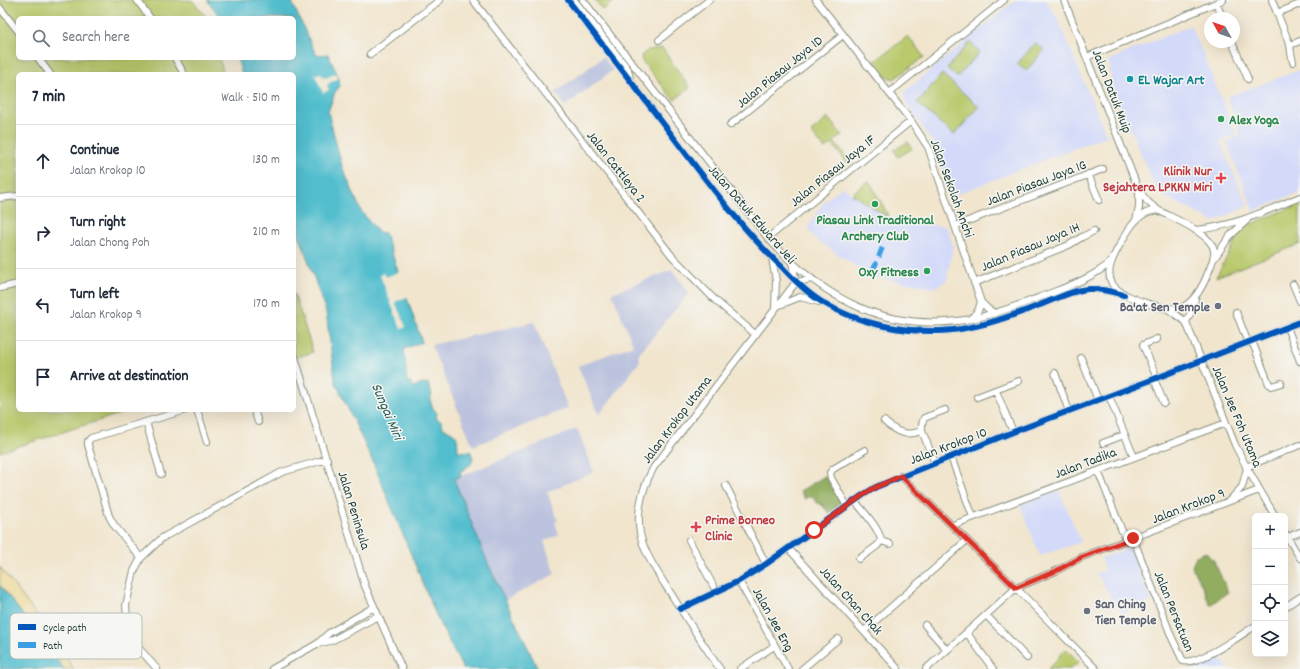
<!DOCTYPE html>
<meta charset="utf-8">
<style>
:root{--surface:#fff;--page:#f6f6f7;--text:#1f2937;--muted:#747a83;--line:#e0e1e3}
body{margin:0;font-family:Dekko,sans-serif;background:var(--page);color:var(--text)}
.controls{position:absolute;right:12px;bottom:12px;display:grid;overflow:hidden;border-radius:6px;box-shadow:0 4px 16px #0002}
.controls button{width:36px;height:36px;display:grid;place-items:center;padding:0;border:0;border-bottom:1px solid var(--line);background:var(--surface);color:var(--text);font:20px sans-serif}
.compass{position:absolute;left:1204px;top:12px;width:36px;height:36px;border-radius:50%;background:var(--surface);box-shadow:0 4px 16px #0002;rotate:310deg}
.stop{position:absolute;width:12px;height:12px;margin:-9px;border:3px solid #d93025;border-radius:50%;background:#fff}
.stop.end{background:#d93025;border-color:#fff;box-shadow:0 1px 4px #0008}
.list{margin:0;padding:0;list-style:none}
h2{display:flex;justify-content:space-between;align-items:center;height:52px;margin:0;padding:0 16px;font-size:17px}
h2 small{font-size:13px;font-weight:400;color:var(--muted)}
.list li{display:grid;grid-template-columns:26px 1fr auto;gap:12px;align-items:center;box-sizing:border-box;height:72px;padding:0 16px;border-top:1px solid var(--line)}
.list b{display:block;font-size:15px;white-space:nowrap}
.list p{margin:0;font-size:13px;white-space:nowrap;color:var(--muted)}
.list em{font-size:13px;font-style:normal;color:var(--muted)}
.icon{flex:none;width:22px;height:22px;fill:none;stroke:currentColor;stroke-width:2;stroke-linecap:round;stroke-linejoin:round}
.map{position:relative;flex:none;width:1300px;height:669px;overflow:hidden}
.search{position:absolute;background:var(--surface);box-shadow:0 4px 16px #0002;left:16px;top:16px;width:280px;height:44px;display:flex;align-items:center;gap:10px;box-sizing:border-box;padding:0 14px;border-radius:6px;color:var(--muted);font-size:15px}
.panel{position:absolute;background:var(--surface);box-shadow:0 4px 16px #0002;left:16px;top:72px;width:280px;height:340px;border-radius:6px}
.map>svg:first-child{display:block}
.built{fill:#d2d9f9}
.industrial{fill:#bcc3de}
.green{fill:#b9c96c;stroke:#6c8350}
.forest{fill:#92ad60;stroke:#58754a}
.sand{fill:#eeda9e;stroke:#868c69}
.water{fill:#51bdcd;stroke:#387d80}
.pier{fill:#f1e5cd}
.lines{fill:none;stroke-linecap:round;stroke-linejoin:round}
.minor-casing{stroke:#889180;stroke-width:8}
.minor{stroke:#fff;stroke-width:6}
.quiet{stroke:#3c9ee2;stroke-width:5;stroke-dasharray:10 5;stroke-linecap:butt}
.cycleway-casing{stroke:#f6f6f2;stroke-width:8}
.cycleway{stroke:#0057b8;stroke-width:6}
.route{stroke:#d93025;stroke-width:5}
.culture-dot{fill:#0f9aa8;stroke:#f6f6f2;stroke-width:1.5}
.leisure-dot{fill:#2e9e5b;stroke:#f6f6f2;stroke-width:1.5}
.health-dot{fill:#e0444e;stroke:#f6f6f2;stroke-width:1.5}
.worship-dot{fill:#6b7280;stroke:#f6f6f2;stroke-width:1.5}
.labels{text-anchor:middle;stroke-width:3;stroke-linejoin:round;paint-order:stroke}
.street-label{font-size:14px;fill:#1f3d34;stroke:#f6f6f2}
.culture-label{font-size:14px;font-weight:bold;fill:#0d838f;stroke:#f6f6f2;text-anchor:start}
.leisure-label{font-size:14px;font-weight:bold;fill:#27864d;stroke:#f6f6f2;text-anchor:start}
.health-label{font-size:14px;font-weight:bold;fill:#be3a42;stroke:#f6f6f2;text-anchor:end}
.worship-label{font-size:14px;font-weight:bold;fill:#5b616d;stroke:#f6f6f2;text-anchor:end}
.water-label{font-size:15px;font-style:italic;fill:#2c5d5a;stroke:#f6f6f2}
.key{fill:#f6f6f2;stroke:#b6beb9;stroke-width:1}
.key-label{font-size:11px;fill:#1f3d34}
</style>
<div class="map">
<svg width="1300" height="669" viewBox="0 0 1300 669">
<rect width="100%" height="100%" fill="#f6f6f2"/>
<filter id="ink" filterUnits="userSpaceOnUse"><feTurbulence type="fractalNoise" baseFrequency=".025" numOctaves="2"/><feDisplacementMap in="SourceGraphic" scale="8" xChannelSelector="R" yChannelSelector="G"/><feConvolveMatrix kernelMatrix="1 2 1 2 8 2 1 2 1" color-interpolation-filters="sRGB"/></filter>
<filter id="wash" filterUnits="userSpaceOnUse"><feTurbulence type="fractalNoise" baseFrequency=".012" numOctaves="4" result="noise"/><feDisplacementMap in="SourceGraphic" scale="16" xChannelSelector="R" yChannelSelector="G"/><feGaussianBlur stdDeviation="0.9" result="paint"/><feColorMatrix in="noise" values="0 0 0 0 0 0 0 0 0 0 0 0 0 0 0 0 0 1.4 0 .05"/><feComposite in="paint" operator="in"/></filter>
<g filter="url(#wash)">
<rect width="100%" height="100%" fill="#f1e5cd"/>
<path class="built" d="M1016,0H1046L1058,19L1083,80L1107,136L952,196L936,148L906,102L904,92Z
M1191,25L1236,134L1220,141L1248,206L1213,222L1157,192L1112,86L1109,60Z
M1300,70V192L1254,211L1226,142L1241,135L1227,97Z
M842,187L886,216L904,221L947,227L953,246L947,280L935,288L869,276L813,237L808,227L824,202Z
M1058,490L1059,491L1081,542L1040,556L1020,504Z
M1130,548L1151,601L1122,614L1096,573L1105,570L1101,558Z
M1217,655L1228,669H1196L1194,667Z"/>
<path class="industrial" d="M603,57L613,70L565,106L555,93Z
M672,270L689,293L638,355L640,361L599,415L578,366L633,345L612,293Z
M534,322L568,408L473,446L431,345Z
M577,429L594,472L547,492L558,521L555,522L559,535L544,541L555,574L505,600L488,564L454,479Z"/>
<path class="green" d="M0,0H192L207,18H18V58H219L224,74H18V410H132L0,452Z
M595,0H616L603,10Z
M908,36L924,57L894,79L884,76L874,62Z
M970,42L980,52L957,77L947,68Z
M1035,43L1044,50L1026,71L1017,64Z
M662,48L690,88L674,100L642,61L641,56L648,50Z
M942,74L979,107L954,135L917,103Z
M828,118L842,135L834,142L850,161L847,163L832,144L825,149L811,132Z
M908,142L912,149L898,157L894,150Z
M866,182H870L888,215L886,216L852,194Z
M1300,204V244L1216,277L1237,238L1246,226Z
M294,293L313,352L294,358Z
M1066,649L1079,662L1071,669H1048Z"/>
<path class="forest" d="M825,476L842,503L829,513L822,505L816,502L812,496L805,499L800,491Z
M1206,552L1211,559H1213L1228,592L1210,605L1202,586L1192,567L1196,556Z"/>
<path class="sand" d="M0,567L43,624L74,669H64L0,585Z"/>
<path class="water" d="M207,0H291L316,55L328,54L339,78L340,86L335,92L328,112L342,166L361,211L378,232L385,233L422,342L404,349L407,382H411L412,387L428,383L429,388L432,394C429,401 431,407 437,413L436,418L442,422L443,428C459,434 457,436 458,451L471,452L473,459L471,464L460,472L461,476L454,479L488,564L538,669H463L438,620L373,462L335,381L326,312L294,220V74H242L237,58H294V18H221Z
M0,585L64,669H0Z"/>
<path class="pier" d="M321,73L322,76L326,78L336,73L339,78L329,83L327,86L329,90L323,93L315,75Z
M401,271L409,296L395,302L406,327L401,329L380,275L384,273L386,277Z"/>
</g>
<g filter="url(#ink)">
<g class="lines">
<defs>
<path id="minor" d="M137,0L150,18
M473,0L672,256L716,301L755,334
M568,0C611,56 654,111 696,167C723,202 750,237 782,267C794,280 807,293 822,302C857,323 899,332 939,331C972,330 1004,319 1035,307C1052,301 1071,290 1089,289C1101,288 1113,292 1124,295
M574,0L628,69L630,79
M583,0L768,238C823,299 887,334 971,319C994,315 1016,306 1038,298C1063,288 1090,280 1111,262
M816,0L911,121L928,147L981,302L978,311L971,319
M1064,0L1139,191L1148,202L1158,210
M1272,0L1277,13L1300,4
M1216,3L1223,18
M0,8L18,31
M1277,13L1290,45L1300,41
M659,40L709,0
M1232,42L1248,79
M1290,45L1291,53L1293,62
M370,54L440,0
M1087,57L1223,0
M38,58L50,74
M175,58L184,74
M889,93L1004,0
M730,125L843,35
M1088,174L1099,200
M0,198L18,196
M1158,210C1172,218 1211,233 1214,250C1215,258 1211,266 1208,273C1203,286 1196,300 1183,307C1169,313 1122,298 1113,285C1105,273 1112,259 1118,248C1125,236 1133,219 1146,213C1150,211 1154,211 1158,210Z
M1136,220L1139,208V191
M955,226L1103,169
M1195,230C1232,227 1266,211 1300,197
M768,238L911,121
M772,258L776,281L775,307
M1213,260L1230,236L1247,220
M792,262L796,282
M796,282L812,279
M974,283L1069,245L1082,237L1094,231
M1293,284L1300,301
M0,288L18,284
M981,302L988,309L995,313
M777,306L800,297L819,302
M1168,309L1186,322
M1236,312L1248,343
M1186,322L1235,445L1247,468L1275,516
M1186,322L1191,312L1195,299
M1287,327L1300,361
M1252,341L1269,384L1271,386L1281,383
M294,354L365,586L402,669
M1081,358L1098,400
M1055,373L1069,411
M1157,378L1143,345L1157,339
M1154,379L1164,403
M996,391L1013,432
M1109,396L1134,457
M977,397L1019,381
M197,410L207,442
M254,410L258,422
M884,421C896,432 905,437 922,431L935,463
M146,422L161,474
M922,431V424L924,418L945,410
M1103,443L1124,435
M951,457L973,517
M1246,467L1300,445
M1098,471L1126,541
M901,476L1016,588L1096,669
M726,486L766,564
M1230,500L1242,487L1247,468
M855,501C863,511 880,529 881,541L877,546L859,559
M847,506L831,478L830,473L833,469L865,450
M953,525L1226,423
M1285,533L1300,558
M1288,537L1300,532
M1133,538L1172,638L1183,661C1198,666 1241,635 1255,626
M689,540L716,591
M881,541L890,544
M789,549L898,669
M141,558L114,525L109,516L88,445V441L91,438L186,410
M739,581L788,669
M1285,607L1300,597
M680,609L739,581L766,564L863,495L876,487L1013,432L1154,379L1300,322
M986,615L1027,658
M925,625L947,650
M864,631L967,540
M967,633L993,669
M318,644L333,640L378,616
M157,669L137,646L128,630L126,605L134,571L141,558L162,538L282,472L327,459
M272,669L317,644L329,633L374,607
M720,669C704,646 688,621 673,597C663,581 652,566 645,549C633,523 640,491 654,467L796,282
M740,669L774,646
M802,669L838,639
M926,669L1016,588L1056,571L1082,557L1259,490"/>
</defs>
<use href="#minor" class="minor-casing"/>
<use href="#minor" class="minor"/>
<path class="quiet" d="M873,271L883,246"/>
<defs>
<path id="cycleway" d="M568,0C611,56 654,111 696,167C723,202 750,237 782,267C794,280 807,293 822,302C857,323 899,332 939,331C972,330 1004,319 1035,307C1052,301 1071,290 1089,289C1101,288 1113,292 1124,295
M680,609L739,581L766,564L863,495L876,487L1013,432L1154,379L1300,322"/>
</defs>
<use href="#cycleway" class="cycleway-casing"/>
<use href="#cycleway" class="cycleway"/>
</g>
</g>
<g class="lines" filter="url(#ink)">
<path class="route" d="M814,530L863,495L876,487L901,476L1016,588L1056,571L1082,557L1133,538"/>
</g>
<circle class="culture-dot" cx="1130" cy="79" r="4"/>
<g class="leisure-dot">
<circle cx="1221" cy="119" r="4"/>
<circle cx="875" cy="204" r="4"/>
<circle cx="927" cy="271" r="4"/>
</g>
<g class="health-dot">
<path d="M1219 172h4v4h4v4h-4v4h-4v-4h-4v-4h4z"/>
<path d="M694 521h4v4h4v4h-4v4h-4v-4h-4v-4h4z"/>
</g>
<g class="worship-dot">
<circle cx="1218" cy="306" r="4"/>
<circle cx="1087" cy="611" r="4"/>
</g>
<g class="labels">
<g class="street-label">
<text transform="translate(779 71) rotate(-39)" y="5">Jalan Piasau Jaya 1D</text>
<text transform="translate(1113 91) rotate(69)" y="5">Jalan Datuk Muip</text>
<text transform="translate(617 166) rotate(52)" y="5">Jalan Cattleya 2</text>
<text transform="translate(832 170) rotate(-39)" y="5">Jalan Piasau Jaya 1F</text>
<text transform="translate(1036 182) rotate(-21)" y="5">Jalan Piasau Jaya 1G</text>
<text transform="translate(953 188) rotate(70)" y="5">Jalan Sekolah Anchi</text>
<text transform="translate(753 214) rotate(49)" y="5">Jalan Datuk Edward Jeli</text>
<text transform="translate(1030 246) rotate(-23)" y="5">Jalan Piasau Jaya 1H</text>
<text transform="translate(1238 416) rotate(67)" y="5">Jalan Jee Foh Utama</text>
<text transform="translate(676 419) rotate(-53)" y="5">Jalan Krokop Utama</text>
<text transform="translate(948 445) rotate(-21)" y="5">Jalan Krokop 10</text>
<text transform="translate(1085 462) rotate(-21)" y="5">Jalan Tadika</text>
<text transform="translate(1188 505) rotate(-21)" y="5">Jalan Krokop 9</text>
<text transform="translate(355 510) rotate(73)" y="5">Jalan Peninsula</text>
<text transform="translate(852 600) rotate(48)" y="5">Jalan Chan Chak</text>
<text transform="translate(1175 611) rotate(68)" y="5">Jalan Persatuan</text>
<text transform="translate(774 619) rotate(61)" y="5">Jalan Jee Eng</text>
</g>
<g class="culture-label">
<text x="1138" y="84">EL Wajar Art</text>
</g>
<g class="leisure-label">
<text x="1229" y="124">Alex Yoga</text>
<text x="875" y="224" text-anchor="middle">Piasau Link Traditional<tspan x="875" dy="16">Archery Club</tspan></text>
<text x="919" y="276" text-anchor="end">Oxy Fitness</text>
</g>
<g class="health-label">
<text x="1212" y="175">Klinik Nur<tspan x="1212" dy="16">Sejahtera LPKKN Miri</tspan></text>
<text x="705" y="524" text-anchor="start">Prime Borneo<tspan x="705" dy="16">Clinic</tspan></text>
</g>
<g class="worship-label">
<text x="1210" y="311">Ba'at Sen Temple</text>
<text x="1095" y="608" text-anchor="start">San Ching<tspan x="1095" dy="16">Tien Temple</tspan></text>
</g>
<g class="water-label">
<text transform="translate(388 411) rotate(67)" y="5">Sungai Miri</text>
</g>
</g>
<rect x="10" y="613" width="132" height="46" rx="6" class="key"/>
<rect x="18" y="624" width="18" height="6" fill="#0057b8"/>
<rect x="18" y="642" width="18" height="6" fill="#3c9ee2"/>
<g class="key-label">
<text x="43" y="631">Cycle path</text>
<text x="43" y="649">Path</text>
</g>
</svg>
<div class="controls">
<button>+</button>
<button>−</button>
<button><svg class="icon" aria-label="locate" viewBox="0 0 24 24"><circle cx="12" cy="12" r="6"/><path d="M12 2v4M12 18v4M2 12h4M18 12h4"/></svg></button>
<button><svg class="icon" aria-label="layers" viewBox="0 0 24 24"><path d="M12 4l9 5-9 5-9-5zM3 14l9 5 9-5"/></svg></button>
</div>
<svg class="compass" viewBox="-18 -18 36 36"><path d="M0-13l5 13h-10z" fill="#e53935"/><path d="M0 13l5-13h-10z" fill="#747a83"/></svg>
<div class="stop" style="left:814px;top:530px"></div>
<div class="stop end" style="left:1133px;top:538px"></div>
<div class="search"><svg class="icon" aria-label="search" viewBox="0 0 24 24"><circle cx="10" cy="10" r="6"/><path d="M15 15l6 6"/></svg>Search here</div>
<section class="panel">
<h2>7 min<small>Walk · 510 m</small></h2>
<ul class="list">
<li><svg class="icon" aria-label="ahead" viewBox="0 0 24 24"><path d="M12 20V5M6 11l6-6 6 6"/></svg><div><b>Continue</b><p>Jalan Krokop 10</p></div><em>130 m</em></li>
<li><svg class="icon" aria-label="right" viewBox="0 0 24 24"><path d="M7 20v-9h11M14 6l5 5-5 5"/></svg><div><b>Turn right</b><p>Jalan Chong Poh</p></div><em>210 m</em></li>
<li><svg class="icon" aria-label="left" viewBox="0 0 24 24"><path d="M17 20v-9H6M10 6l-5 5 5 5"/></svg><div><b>Turn left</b><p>Jalan Krokop 9</p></div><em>170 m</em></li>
<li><svg class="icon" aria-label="arrive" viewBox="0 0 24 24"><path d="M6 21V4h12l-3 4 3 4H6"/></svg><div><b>Arrive at destination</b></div></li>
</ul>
</section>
</div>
